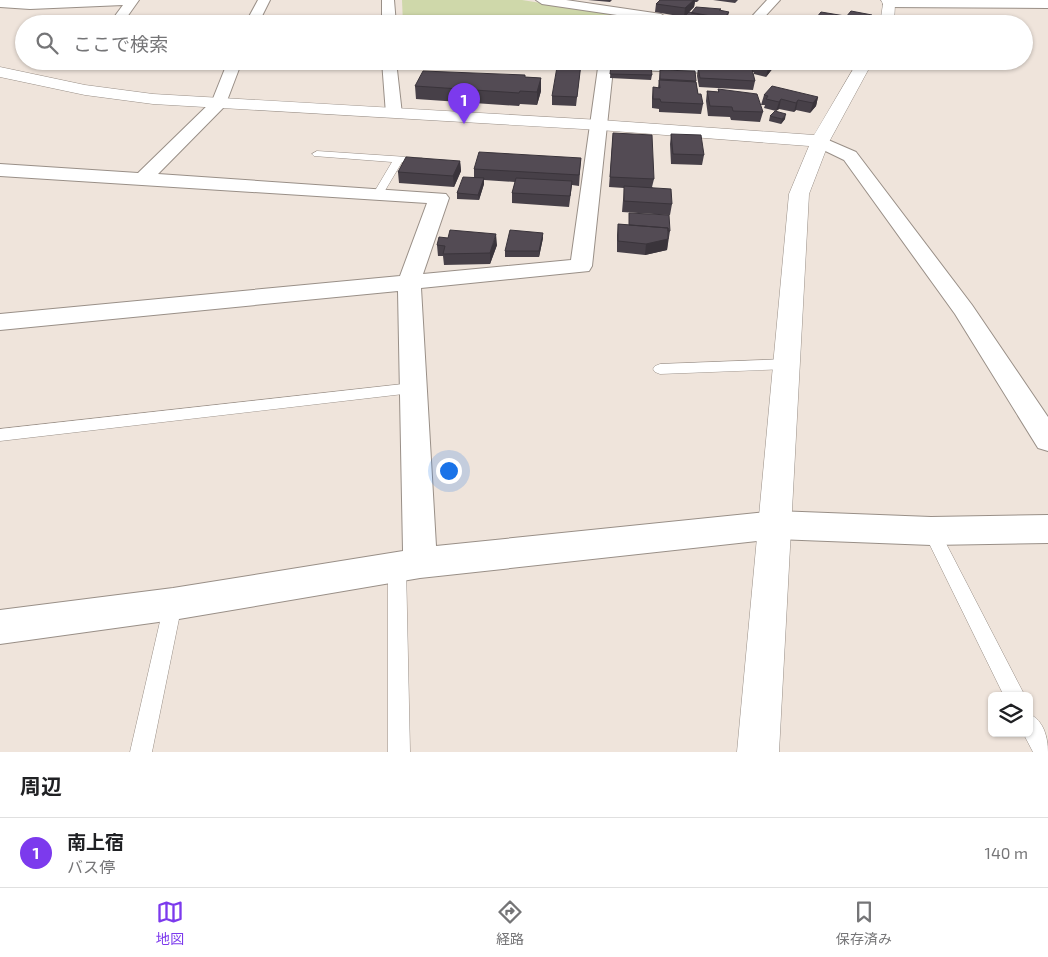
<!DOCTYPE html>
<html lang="ja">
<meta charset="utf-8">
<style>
:root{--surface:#fff;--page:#f6f6f6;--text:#202124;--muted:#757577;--line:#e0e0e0;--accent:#7c3aed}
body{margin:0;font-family:"Exo 2","Noto Sans JP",sans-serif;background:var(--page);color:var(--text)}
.controls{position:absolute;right:15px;bottom:15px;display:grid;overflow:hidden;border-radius:8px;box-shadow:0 1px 4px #0004}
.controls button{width:45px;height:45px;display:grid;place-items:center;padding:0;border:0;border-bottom:1px solid var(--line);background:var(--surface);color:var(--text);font:25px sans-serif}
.you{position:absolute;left:448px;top:470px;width:18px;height:18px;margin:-12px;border:4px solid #fff;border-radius:50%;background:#1a73e8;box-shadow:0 0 0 8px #1a73e833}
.badge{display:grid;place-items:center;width:32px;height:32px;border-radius:50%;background:var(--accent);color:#fff;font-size:16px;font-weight:700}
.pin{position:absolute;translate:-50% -41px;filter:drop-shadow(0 1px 2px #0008)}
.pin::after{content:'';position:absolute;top:26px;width:18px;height:15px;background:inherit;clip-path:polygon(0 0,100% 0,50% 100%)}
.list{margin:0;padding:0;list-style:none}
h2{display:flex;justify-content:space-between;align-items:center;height:65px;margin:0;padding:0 20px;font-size:21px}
h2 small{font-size:16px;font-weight:400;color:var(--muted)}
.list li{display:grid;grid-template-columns:32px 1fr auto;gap:15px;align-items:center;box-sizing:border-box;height:70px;padding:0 20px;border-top:1px solid var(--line)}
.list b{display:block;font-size:19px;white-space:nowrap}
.list p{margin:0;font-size:16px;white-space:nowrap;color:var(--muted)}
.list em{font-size:16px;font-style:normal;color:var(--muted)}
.icon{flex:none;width:28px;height:28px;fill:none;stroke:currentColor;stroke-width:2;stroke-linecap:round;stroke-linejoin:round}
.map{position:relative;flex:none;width:1048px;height:752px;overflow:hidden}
.search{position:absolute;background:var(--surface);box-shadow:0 1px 4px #0004;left:15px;right:15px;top:15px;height:55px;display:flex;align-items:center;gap:12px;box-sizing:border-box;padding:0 18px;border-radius:28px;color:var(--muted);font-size:19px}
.sheet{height:135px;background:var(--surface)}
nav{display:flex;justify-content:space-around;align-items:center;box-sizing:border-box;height:70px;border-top:1px solid var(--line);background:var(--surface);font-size:14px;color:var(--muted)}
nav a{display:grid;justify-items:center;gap:2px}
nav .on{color:var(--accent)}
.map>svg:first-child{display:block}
.green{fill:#cfd8aa}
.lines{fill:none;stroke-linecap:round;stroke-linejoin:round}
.service-casing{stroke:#998f87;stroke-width:1}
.minor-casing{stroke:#998f87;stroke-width:2}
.tertiary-casing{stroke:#998f87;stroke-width:1}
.service{fill:#fff;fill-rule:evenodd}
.minor{fill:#fff;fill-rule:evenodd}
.tertiary{fill:#fff;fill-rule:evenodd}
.wall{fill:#474048}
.shaded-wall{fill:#3a343b}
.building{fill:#534b54;stroke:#3a343b}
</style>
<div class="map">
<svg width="1048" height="752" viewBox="0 0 1048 752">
<rect width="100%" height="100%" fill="#efe4db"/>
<path class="green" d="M402,0H522L648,20L643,24H403Z"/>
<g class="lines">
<defs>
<path id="service" d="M317,151L422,158L427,161L422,164L402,162L383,194L378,197L373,194L392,162L314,156L312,154Z
M787,359L792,361L794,364L792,367L787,369L660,374L655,372L653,369L655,366L660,364Z
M412,383L417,384L419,388L417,392L412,393L0,441V429Z
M931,524L937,526L1025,696H1004L923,531L925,526Z
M397,558L403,560L406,566L410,752H388V566L391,560Z
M173,595L179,598L182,604L152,752H130L164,604L167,598Z
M1029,714C1044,720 1048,738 1048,752H1033L1023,733H1029Z"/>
<path id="minor" d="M0,0H139L122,24H109L123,5L30,9L0,7Z
M258,0H270L258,24H245Z
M382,0H394L396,24H382Z
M536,0H566L661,14L667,18L663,24H649L651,20L542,4Z
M767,0H780L758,24H745Z
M889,0H1048V8L885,7L883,4L885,1Z
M228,61H242L225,106L158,174L446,194L449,198L423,274L571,260L598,68L542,65L535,61H638L704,64L707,61H722L713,72L708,73L613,69L592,266L589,271L421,288L436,546L776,511L931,517L1048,515V543L931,545L776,539L420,578L173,620L0,644V610L173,588L403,551L398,291L0,330V314L400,276L427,203L0,176V164L138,173L212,101Z
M382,61H396L402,114L400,117H388L386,114Z
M819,136L856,152L972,305L1048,417V451L1038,448L955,314L844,160L813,145L810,141L813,137Z"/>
<path id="tertiary" d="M881,0H893L895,4L894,24H880L883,4Z
M858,61H873L829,142L809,194L779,752H737L789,194L809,146L600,130L153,104L85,95L0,77V67L85,85L153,94L600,120L814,135Z"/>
</defs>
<use href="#service" class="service-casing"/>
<use href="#minor" class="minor-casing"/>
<use href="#tertiary" class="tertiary-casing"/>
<use href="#service" class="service"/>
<use href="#minor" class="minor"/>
<use href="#tertiary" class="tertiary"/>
</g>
<path class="wall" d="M588,0H612L610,2Z
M660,0H699L697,2H695L694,7L684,17L655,12L656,4Z
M713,0H738L735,3Z
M872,15L871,19L867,24H861L845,21L846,17Z
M727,61H778L777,63L766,77L754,74V72H752L755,81L753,90L699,87L697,76L698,67L737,69L738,64Z
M814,61L833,64L829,70L812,66Z
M581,64L576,106L552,105V96Z
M611,65L652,75L651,80L610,78Z
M660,70L696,81L698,94L703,104L701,114L659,112V109L652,108V97L653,87L658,88Z
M525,75V77L541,78V91L537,105L520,104L519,106L416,99L415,86Z
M718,89L763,112L760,122L731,120L730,117L708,116L706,101L707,91L718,92Z
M764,95L818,97L816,106L810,113L796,110L794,112L779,109L776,111L764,108L765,105H761Z
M770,116L785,119L781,124L769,121Z
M613,133L654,179L652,187L672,204L670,215L622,212L624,188L609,187Z
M671,134L704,155L702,165L671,164L670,144Z
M581,158L579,186L572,185L569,207L512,203V193L515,182L484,180V184L479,200L457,199V193L474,177V169Z
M460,161L461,171L454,187L399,183L398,172Z
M629,213L670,231L667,250L645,255L617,252V235L618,224L629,225Z
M543,238L539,257H505V251Z
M437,245H497L490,264L444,265L443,256H438Z"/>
<path class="shaded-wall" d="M694,0H695L694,7L684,17L685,8Z
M729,12L728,16L724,21L718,18Z
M845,16L843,24H840Z
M774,61H778L777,63L766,77L768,68Z
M833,61H834L833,64L829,70L830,65Z
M541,78V91L537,105V92Z
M818,97L816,106L810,113L813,103Z
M781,99L779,109L776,111L779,102Z
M798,100L796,110L794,112L796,103Z
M786,114L785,119L781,124L782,119Z
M460,161L461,171L454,187L453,176Z
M484,178V184L479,200L478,195Z
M543,233V238L539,257V251Z
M496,234L497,245L490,264V253Z
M668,239L667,250L645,255L646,244Z"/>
<path class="building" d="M660,0H694L685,8L656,4Z
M696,7L721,9L719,10L729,12L725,17L718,18L691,13Z
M851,11L872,15L868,20L846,17Z
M689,12L732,20L728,24H677Z
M821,12L845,16L840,24H817L812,23Z
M762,19L785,23L784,24H757Z
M558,61L571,62L570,64H581L577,97L552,96Z
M747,61H774L768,68L756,65L757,63Z
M814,61H833L830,65Z
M611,65L651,67L652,75L610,74Z
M698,67L752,69L755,81L700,78Z
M660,70L695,71L696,81L660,79Z
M423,71L525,75V77L541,78L537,92L520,91L519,93L415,86Z
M659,80L696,82L698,94H701L703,104L661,102L660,99H653V87L660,88Z
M772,86L818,97L813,103L798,100L796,103L781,99L779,102L766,99L768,96L764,95Z
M718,89L757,94L763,112L733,111L732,107L710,106L707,91L719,92Z
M775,111L786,114L782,119L770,116Z
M613,133L652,135L654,179L610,177Z
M671,134L701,135L704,155L673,154Z
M479,152L581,158L579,175L474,169Z
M406,157L460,161L453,176L398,172Z
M463,177L484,178L478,195L457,193Z
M516,178L572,181L570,196L512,193Z
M624,186L671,189L672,204L624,201Z
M629,213L669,215L670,231H668V228L629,225Z
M618,224L668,228V239L646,244L618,241Z
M450,230L496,234L490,253L443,254L445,246L437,245L439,237L448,238Z
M510,230L543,233L539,251H505Z"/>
</svg>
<div class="controls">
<button><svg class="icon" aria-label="layers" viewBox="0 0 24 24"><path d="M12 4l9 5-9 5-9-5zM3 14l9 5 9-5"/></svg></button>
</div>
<div class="you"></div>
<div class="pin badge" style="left:464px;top:124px">1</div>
<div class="search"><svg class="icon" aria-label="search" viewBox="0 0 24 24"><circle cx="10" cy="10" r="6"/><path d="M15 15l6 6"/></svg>ここで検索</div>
</div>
<section class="sheet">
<h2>周辺<small></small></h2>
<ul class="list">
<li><span class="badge">1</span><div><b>南上宿</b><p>バス停</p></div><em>140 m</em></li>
</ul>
</section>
<nav>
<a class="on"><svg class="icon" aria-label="map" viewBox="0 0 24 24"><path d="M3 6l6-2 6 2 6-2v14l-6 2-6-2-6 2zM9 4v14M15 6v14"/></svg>地図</a>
<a><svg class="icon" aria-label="directions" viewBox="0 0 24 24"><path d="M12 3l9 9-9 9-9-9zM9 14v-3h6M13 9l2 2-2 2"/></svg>経路</a>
<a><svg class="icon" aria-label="saved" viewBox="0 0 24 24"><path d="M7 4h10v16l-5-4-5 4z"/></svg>保存済み</a>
</nav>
